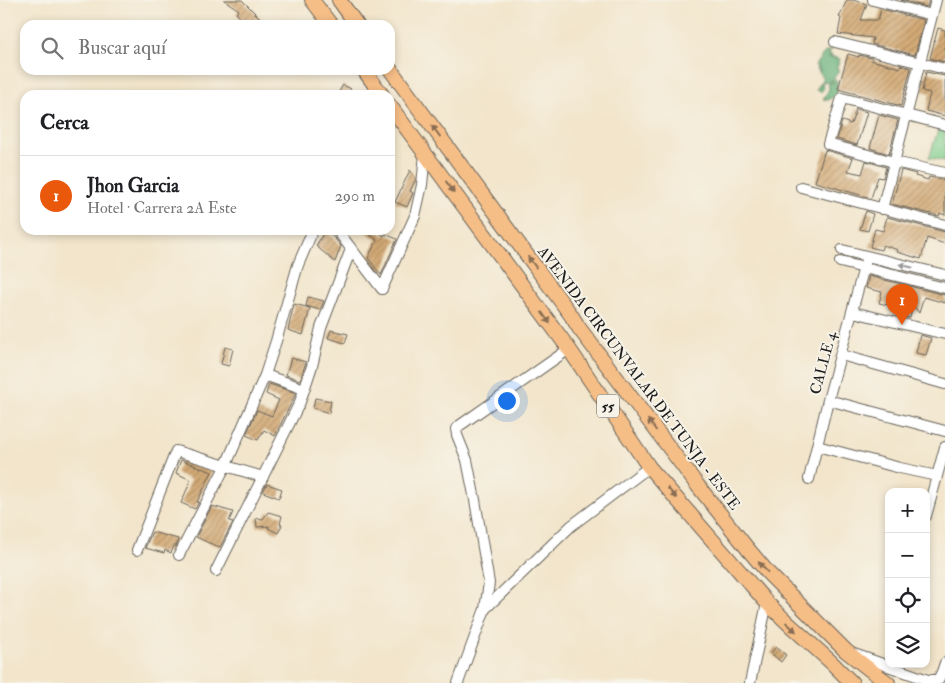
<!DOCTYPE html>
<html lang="es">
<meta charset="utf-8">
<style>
:root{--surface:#fff;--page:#f6f6f6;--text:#202124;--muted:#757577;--line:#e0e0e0;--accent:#ea580c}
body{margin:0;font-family:"IM FELL Double Pica",serif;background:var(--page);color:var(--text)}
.controls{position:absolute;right:15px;bottom:15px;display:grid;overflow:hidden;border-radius:10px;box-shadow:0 2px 8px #0003}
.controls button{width:45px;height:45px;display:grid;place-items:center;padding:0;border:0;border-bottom:1px solid var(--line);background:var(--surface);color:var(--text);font:25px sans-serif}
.you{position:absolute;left:506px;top:400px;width:18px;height:18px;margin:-12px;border:4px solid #fff;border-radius:50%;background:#1a73e8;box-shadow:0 0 0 8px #1a73e833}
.badge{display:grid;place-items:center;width:32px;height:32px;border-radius:50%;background:var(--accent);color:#fff;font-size:16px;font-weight:700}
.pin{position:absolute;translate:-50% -41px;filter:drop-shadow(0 1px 2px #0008)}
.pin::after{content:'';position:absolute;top:26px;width:18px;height:15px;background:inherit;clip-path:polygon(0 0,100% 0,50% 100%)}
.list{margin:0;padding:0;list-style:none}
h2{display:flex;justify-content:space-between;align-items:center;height:65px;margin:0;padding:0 20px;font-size:21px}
h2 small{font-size:16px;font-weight:400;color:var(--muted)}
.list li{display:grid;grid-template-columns:32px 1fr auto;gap:15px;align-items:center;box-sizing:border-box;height:80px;padding:0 20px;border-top:1px solid var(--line)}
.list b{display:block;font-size:19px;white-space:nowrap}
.list p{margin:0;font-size:16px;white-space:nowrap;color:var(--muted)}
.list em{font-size:16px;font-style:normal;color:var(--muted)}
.icon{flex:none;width:28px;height:28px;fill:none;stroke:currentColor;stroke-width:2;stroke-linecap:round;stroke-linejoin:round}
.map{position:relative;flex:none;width:945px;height:683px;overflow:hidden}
.search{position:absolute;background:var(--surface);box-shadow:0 2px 8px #0003;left:20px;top:20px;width:375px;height:55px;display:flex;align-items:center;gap:12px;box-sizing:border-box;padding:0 18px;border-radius:15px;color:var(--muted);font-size:19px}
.panel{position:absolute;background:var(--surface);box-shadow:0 2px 8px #0003;left:20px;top:90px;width:375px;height:145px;border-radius:15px}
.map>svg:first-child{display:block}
.forest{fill:url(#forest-firs);stroke:#42664a}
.park{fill:#7fcd8c;stroke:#4e7454}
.building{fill:url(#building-hatch)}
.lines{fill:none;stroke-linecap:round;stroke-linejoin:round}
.minor-casing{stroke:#676259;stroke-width:12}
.highway-casing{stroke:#676259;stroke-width:16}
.minor{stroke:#fff;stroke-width:10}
.highway{stroke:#f6be87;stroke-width:14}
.oneway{fill:#896d52}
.oneway2{fill:#999}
.labels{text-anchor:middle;stroke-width:4;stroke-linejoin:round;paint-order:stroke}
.shield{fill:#f7f3e8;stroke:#5e5c59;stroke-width:1}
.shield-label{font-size:14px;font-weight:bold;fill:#1c1c1c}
.street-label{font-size:15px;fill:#1c1c1c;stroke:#f7f3e8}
</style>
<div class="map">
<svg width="945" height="683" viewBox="0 0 945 683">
<defs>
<pattern id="forest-firs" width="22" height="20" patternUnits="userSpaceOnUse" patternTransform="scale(1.25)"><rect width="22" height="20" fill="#67b078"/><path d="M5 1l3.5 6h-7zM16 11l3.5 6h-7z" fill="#548e62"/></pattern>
<pattern id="building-hatch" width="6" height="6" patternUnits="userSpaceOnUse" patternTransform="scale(1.25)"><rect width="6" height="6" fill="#d4ab77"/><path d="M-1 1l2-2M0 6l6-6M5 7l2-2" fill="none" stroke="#ab8a61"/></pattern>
</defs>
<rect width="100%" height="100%" fill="#f7f3e8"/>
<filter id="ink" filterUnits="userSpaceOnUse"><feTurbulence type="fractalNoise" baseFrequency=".02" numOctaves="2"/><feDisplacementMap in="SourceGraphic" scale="10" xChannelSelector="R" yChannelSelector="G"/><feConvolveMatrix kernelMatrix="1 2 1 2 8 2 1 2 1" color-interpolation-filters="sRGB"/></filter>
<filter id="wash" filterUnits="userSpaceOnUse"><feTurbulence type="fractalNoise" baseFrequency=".0096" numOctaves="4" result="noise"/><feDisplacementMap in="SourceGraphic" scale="20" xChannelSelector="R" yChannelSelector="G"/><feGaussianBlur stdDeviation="1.12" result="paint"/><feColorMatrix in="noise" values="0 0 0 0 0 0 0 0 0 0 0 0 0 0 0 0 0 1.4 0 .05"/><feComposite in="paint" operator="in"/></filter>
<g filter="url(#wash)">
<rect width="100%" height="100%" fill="#f2e5cb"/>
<path class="forest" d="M832,49L829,53L833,57L840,59L837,67L839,71L834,78L837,81V94L828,100L823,99L829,89L828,83L824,81L822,84L824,88L821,92L816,90L823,79L815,65L824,53Z"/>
<path class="park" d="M938,130L945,132V161L929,158Z"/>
<g id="blocks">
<path class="building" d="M224,0H242L267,25H247L236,13L239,10Z
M847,0H853L867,4L861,20H878L881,9L924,20L915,55L872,44L873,38L838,34L841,18L839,17Z
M901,0H929L927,7Z
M938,28L945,30V62L930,58Z
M848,54L859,57V55L872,58L871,60L900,68V65L911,68L901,106L838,89Z
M926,72L945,76V116L926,111L930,93L922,91Z
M343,85L351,89L347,95H337Z
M856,109L867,112L857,145L837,139L842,121L851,124Z
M879,115L898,120L889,154L870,148Z
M825,150L853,158L848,171L862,174L866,161L886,167L883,178L878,177L871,198L815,182Z
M410,170L416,179L410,191L413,193L407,207L395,202Z
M901,170L916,174L915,176L928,180L929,177L945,180V215L940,213L939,216L892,204Z
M866,211L873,214L868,231L860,229Z
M887,217L945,232V244L927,238L921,259L897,252L898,250L883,245L881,250L870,247L875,229L883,231Z
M325,230L334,238L341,246L335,262L316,246Z
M364,230H376L384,236L385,234L397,239L381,275L368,258L377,240Z
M869,276L945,295V303L924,297L919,313L913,305L910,318L902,316L905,304L889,300L888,305L879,303L882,292L866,288Z
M308,297L324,301L320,310L306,306Z
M294,304L310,308L303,335L288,330Z
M331,330L348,334L345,343L328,338Z
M920,335L931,338L926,355L916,353Z
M225,347L233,349L229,366L221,364Z
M291,358L306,362L300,380L286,375Z
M269,384L296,393L275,436L264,430L258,440L246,435L257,410L272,416L279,400L266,394Z
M315,398L331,401L329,413L313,408Z
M181,460L212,472L197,502H199L195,509L181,503L191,480L176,473Z
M267,484L282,489L279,498L263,492Z
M212,506L233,512L229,521L233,522L220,547L209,543L196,537Z
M268,512L282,516L280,524L282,525L278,533L268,528L269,526L257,527L256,518L263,519Z
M152,532L178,539L177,544L176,546H174L171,553L165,550L164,553L145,548Z
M776,647L786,655L781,662L771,653Z"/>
</g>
</g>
<g filter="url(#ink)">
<use href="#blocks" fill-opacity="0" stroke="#676259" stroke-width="1"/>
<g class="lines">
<defs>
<path id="minor" d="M873,0L932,15
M835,42L945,69
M945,125L842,98L828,144L894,162L945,173
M801,187L945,225
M882,209L936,0
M337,230L382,289L415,216L422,185L425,154
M842,250L945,275
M840,262L945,288
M853,312L945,334
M841,355L945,384
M265,375L304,389
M828,400L945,431
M817,446L900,468L937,476
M809,479L828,400L867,256
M926,516L945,447
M137,550L176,451L263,477
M179,555L226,465L265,375L276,341L298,265L313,230
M216,571L300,402L312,366L321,328L351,249
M485,609L489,583L475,500L467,460L457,435L456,429L459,426L569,349
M854,654L928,680H938L942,672L945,663
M458,683L485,609L571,526L649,467
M750,683L767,603"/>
<path id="highway" d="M312,0L331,25
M339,0L357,25
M390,69L571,315L579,328L698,486L747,548L769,574L846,651L869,669L888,683
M364,70L382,95
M390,106L569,349L649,467L767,603L790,625L831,662L852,683"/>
</defs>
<use href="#minor" class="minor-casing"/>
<use href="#highway" class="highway-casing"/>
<use href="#minor" class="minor"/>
<use href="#highway" class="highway"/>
</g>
<defs><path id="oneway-solid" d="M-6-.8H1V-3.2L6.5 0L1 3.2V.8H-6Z" transform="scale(1.25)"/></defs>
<g class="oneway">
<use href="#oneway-solid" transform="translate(436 131) rotate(-126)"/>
<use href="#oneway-solid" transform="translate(450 187) rotate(54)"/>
<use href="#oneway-solid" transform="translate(532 262) rotate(-126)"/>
<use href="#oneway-solid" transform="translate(546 318) rotate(54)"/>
<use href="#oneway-solid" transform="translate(652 425) rotate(-127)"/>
<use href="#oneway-solid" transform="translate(672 493) rotate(49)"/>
<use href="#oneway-solid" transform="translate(763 567) rotate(-132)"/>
<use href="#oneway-solid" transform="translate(791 627) rotate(42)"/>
</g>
<use class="oneway2" href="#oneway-solid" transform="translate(906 266) rotate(-166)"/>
</g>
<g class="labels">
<rect class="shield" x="597" y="394.5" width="22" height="23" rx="4"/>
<g class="shield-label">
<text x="608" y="411">55</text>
</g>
<g class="street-label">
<text transform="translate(823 363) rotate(-75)" y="5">CALLE 4</text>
<text transform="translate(639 378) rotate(53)" y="5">AVENIDA CIRCUNVALAR DE TUNJA - ESTE</text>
</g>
</g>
</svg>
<div class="controls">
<button>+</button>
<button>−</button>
<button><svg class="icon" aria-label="locate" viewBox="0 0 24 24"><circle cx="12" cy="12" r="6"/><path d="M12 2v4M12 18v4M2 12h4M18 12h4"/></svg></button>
<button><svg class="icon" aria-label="layers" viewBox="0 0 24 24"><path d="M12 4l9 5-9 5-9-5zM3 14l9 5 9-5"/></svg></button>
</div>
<div class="you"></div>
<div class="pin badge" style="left:902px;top:325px">1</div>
<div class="search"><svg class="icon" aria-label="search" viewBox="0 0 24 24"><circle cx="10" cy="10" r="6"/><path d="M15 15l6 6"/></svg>Buscar aquí</div>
<section class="panel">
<h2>Cerca<small></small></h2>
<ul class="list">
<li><span class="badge">1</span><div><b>Jhon Garcia</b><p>Hotel · Carrera 2A Este</p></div><em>290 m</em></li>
</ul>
</section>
</div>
